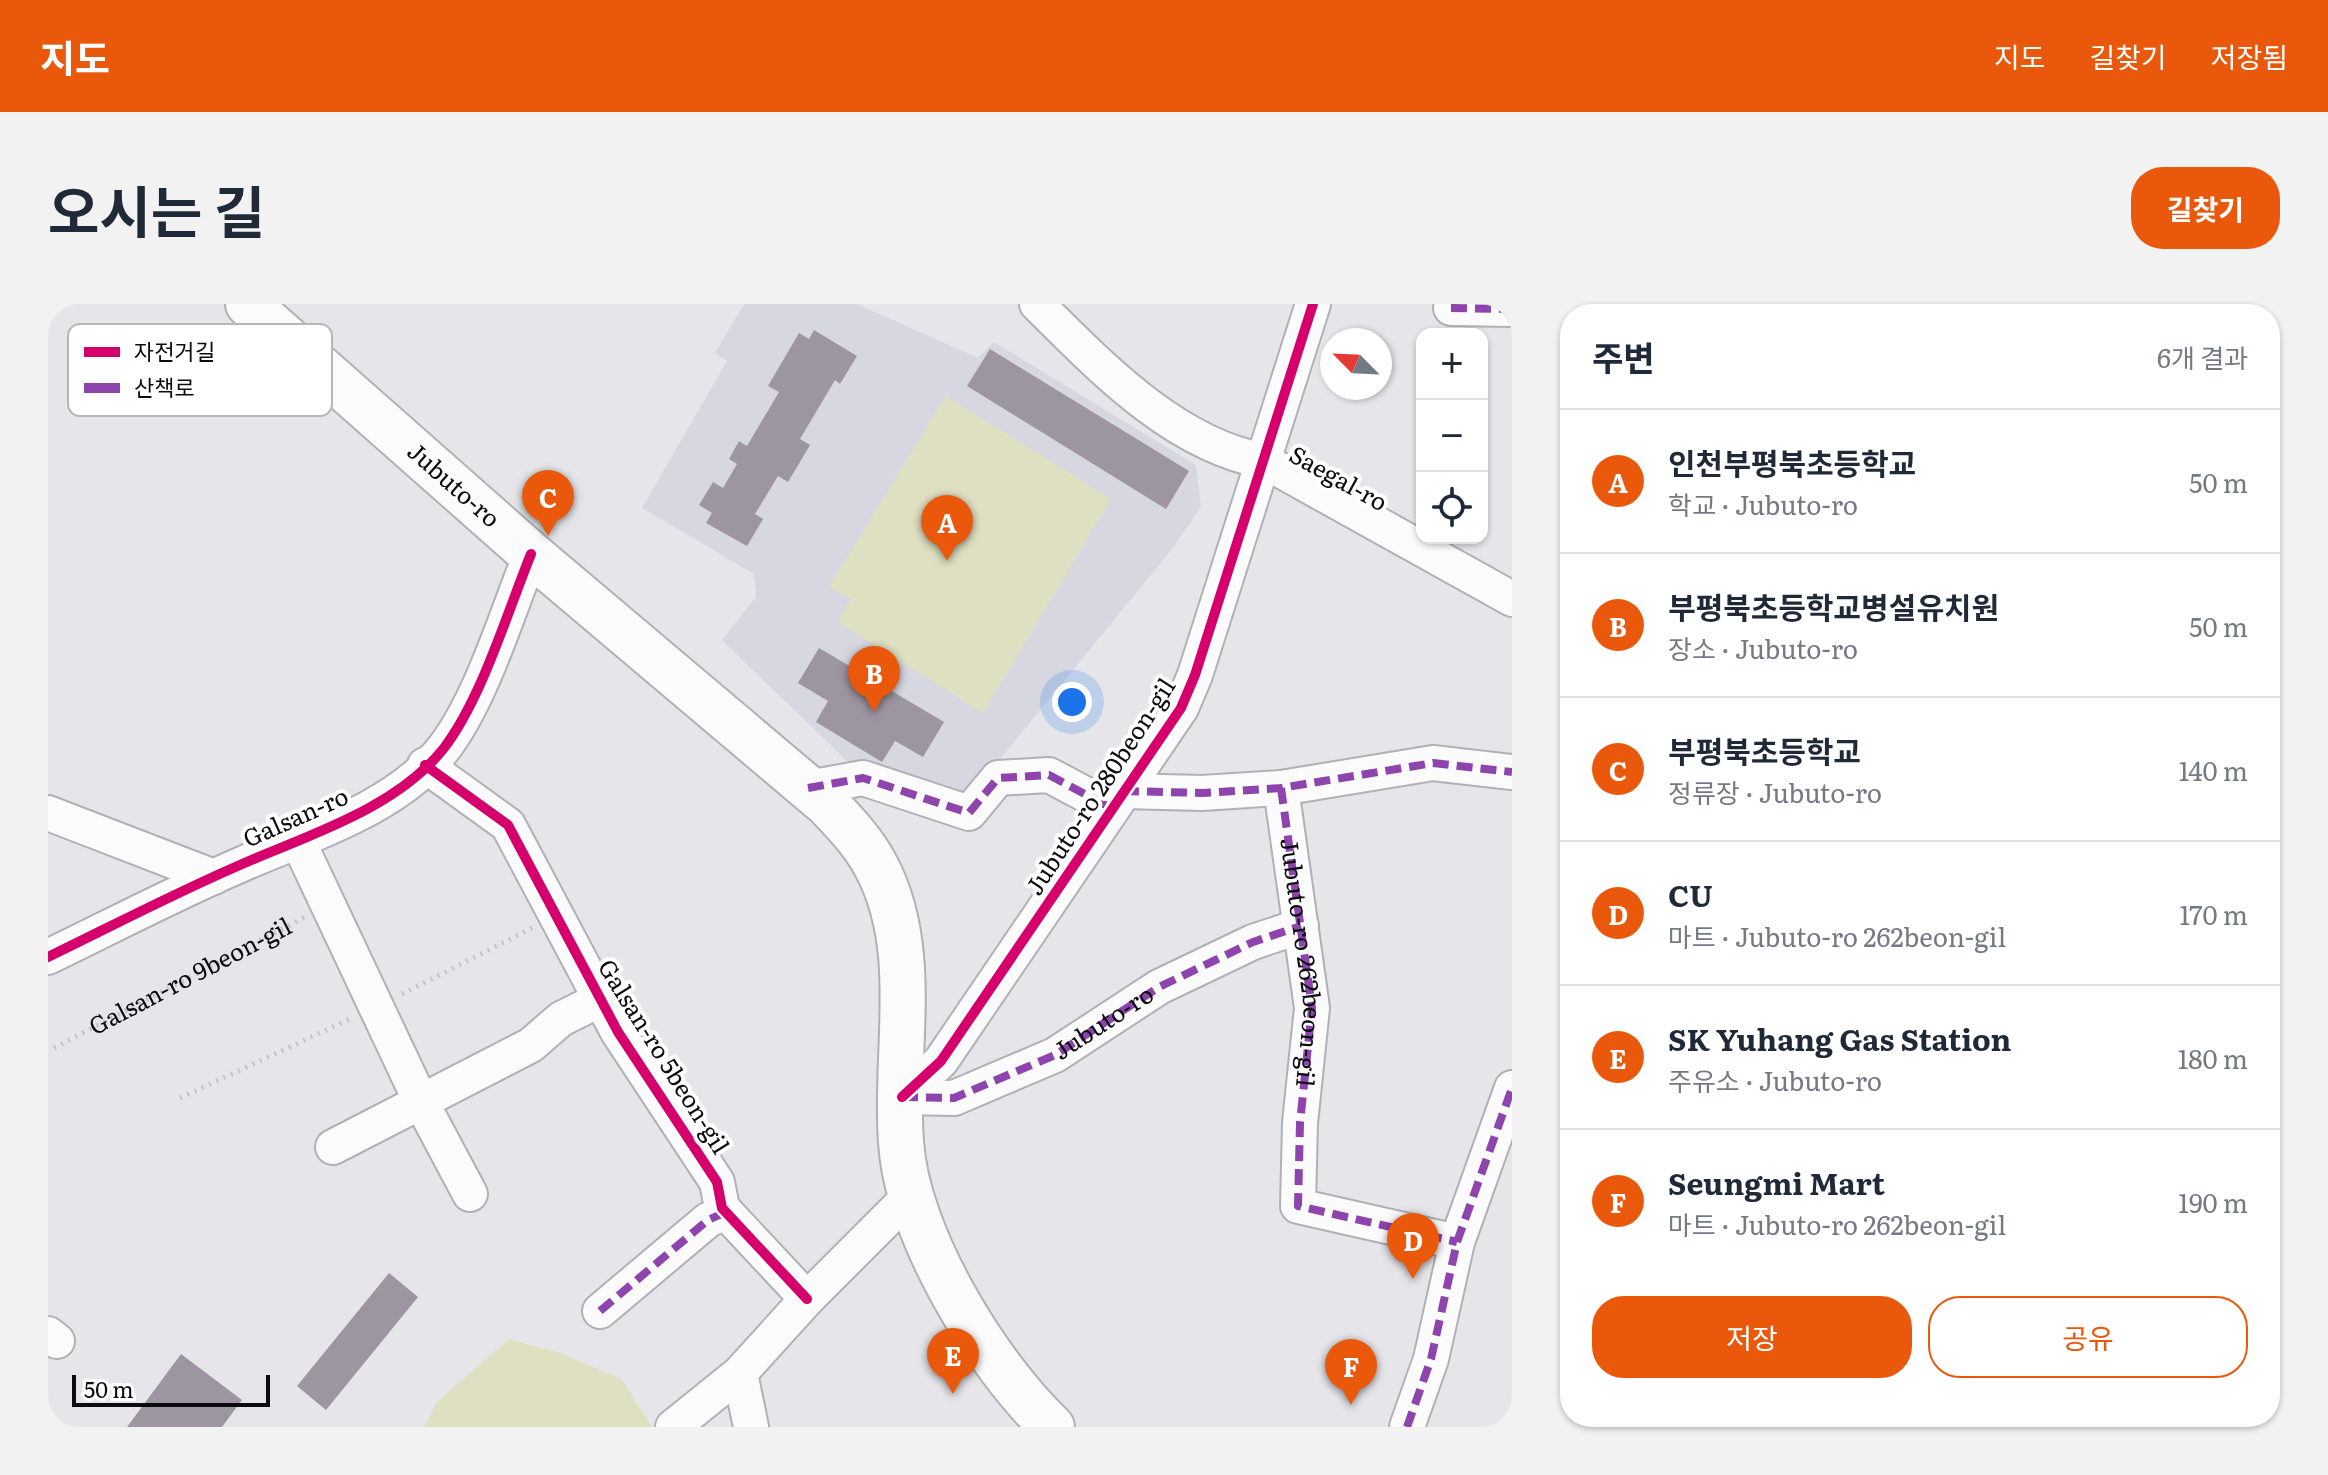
<!DOCTYPE html>
<html lang="ko">
<meta charset="utf-8">
<style>
:root{--surface:#fff;--page:#f2f2f3;--text:#1f2937;--muted:#747a83;--line:#e0e1e3;--accent:#ea580c}
body{margin:0;font-family:Literata,"Noto Sans KR",serif;background:var(--page);color:var(--text)}
.controls{position:absolute;right:24px;top:24px;display:grid;overflow:hidden;border-radius:16px;box-shadow:0 2px 6px #0004}
.controls button{width:72px;height:72px;display:grid;place-items:center;padding:0;border:0;border-bottom:2px solid var(--line);background:var(--surface);color:var(--text);font:40px sans-serif}
.compass{position:absolute;left:1272px;top:24px;width:72px;height:72px;border-radius:50%;background:var(--surface);box-shadow:0 2px 6px #0004;rotate:294deg}
.scale{position:absolute;left:24px;bottom:20px;width:198px;box-sizing:border-box;padding-left:8px;border:4px solid #0b0c0e;border-top:0;font-size:22px;line-height:28px;white-space:nowrap;color:#0b0c0e;-webkit-text-stroke:6px #fff;paint-order:stroke}
.you{position:absolute;left:1024px;top:398px;width:28px;height:28px;margin:-20px;border:6px solid #fff;border-radius:50%;background:#1a73e8;box-shadow:0 0 0 12px #1a73e833}
.badge{display:grid;place-items:center;width:52px;height:52px;border-radius:50%;background:var(--accent);color:#fff;font-size:26px;font-weight:700}
.pin{position:absolute;translate:-50% -66px;filter:drop-shadow(0 2px 4px #0008)}
.pin::after{content:'';position:absolute;top:42px;width:28px;height:24px;background:inherit;clip-path:polygon(0 0,100% 0,50% 100%)}
.list{margin:0;padding:0;list-style:none}
h2{display:flex;justify-content:space-between;align-items:center;height:104px;margin:0;padding:0 32px;font-size:34px}
h2 small{font-size:26px;font-weight:400;color:var(--muted)}
.list li{display:grid;grid-template-columns:52px 1fr auto;gap:24px;align-items:center;box-sizing:border-box;height:144px;padding:0 32px;border-top:2px solid var(--line)}
.list b{display:block;font-size:30px;white-space:nowrap}
.list p{margin:0;font-size:26px;white-space:nowrap;color:var(--muted)}
.list em{font-size:26px;font-style:normal;color:var(--muted)}
.actions{display:flex;gap:16px;padding:24px 32px}
.actions a{flex:1;padding:18px 0;border:2px solid var(--accent);border-radius:32px;text-align:center;font-size:28px;color:var(--accent)}
.actions .main{background:var(--accent);color:#fff}
.icon{flex:none;width:44px;height:44px;fill:none;stroke:currentColor;stroke-width:2;stroke-linecap:round;stroke-linejoin:round}
.map{position:relative;flex:none;width:1464px;height:1123px;overflow:hidden;border-radius:32px}
header{display:flex;align-items:center;gap:48px;box-sizing:border-box;height:112px;padding:0 40px;background:var(--accent);color:#fff}
header strong{font-size:38px}
nav{display:flex;gap:44px;margin-inline-start:auto;font-size:28px}
.intro{display:flex;align-items:center;justify-content:space-between;box-sizing:border-box;height:192px;padding:0 48px}
h1{margin:0;font-size:56px}
.button{padding:20px 36px;border-radius:32px;background:var(--accent);color:#fff;font-size:28px;font-weight:700}
main{display:flex;gap:48px;padding:0 48px}
aside{flex:1;background:var(--surface);border-radius:32px;box-shadow:0 2px 6px #0004}
.map>svg:first-child{display:block}
.built{fill:#d6d7e0}
.green{fill:#dee0c1}
.building{fill:#9d95a1}
.lines{fill:none;stroke-linecap:round;stroke-linejoin:round}
.minor-casing{stroke:#b0b1b4;stroke-width:38}
.major-casing{stroke:#b0b1b4;stroke-width:48}
.path{stroke:#c4c4c4;stroke-width:5;stroke-dasharray:2 6;stroke-linecap:butt}
.minor{stroke:#fbfbfc;stroke-width:34}
.major{stroke:#fbfbfc;stroke-width:44}
.quiet{stroke:#8e44ad;stroke-width:8;stroke-dasharray:16 8;stroke-linecap:butt}
.cycleway-casing{stroke:#fff;stroke-width:15}
.cycleway{stroke:#d6006c;stroke-width:10}
.labels{text-anchor:middle;stroke-width:8;stroke-linejoin:round;paint-order:stroke}
.street-label{font-size:24px;fill:#0b0c0e;stroke:#fff}
.key{fill:#fff;stroke:#b6b6b7;stroke-width:2}
.key-label{font-size:22px;fill:#0b0c0e}
</style>
<header>
<strong>지도</strong>
<nav><a>지도</a><a>길찾기</a><a>저장됨</a></nav>
</header>
<div class="intro"><h1>오시는 길</h1><a class="button">길찾기</a></div>
<main>
<div class="map">
<svg width="1464" height="1123" viewBox="0 0 1464 1123">
<rect width="100%" height="100%" fill="#e6e6ea"/>
<path class="built" d="M696,0H809L930,54L946,38L1148,161L1153,203L1125,244L916,499L802,460L674,336L708,293L706,270L594,204L679,57L667,49Z"/>
<path class="green" d="M898,92L1063,195L935,409L790,318L803,295L781,283Z
M461,1035L512,1049L573,1075L604,1123H376L388,1099Z"/>
<path class="building" d="M766,26L809,52L792,80L787,76L752,135L762,141L740,178L730,172L707,210L715,215L699,242L658,219L664,209L651,201L665,178L675,184L689,160L681,155L691,137L699,142L731,88L720,82L751,29L761,35Z
M942,45L1141,167L1118,205L919,82Z
M771,344L896,418L875,453L847,437L834,458L768,418L780,397L750,379Z
M341,969L370,993L278,1106L249,1082Z
M133,1050L194,1096L174,1123H79Z"/>
<g class="lines">
<defs>
<g id="minor">
<path d="M989,0C1053,63 1125,140 1216,157L1464,295"/>
<path d="M1403,4L1464,5"/>
<path d="M377,461L460,521L570,728L669,878L674,904L759,995"/>
<path d="M760,484L815,474L921,509L950,474L1001,471L1063,504"/>
<path id="s2" d="M1233,484L1264,704L1252,819L1250,902L1409,938"/>
<path d="M1075,487L1154,489L1233,484L1385,459L1464,468"/>
<path d="M0,509L166,573"/>
<path d="M250,537L373,798L422,890"/>
<path d="M0,653C64,622 127,589 192,561C260,531 348,505 396,444C434,394 459,309 483,250"/>
<path d="M854,793L893,757L1133,404L1147,371L1265,0"/>
<path id="s3" d="M854,793L906,794L1007,751L1111,683L1205,638L1253,622"/>
<path d="M285,843L483,741L513,715L553,695"/>
<path d="M552,1007L660,916L678,908"/>
<path d="M0,1030L9,1037"/>
<path d="M692,1069L703,1123"/>
<path d="M625,1123L692,1069L759,995L864,890"/>
<path d="M1359,1123L1383,1055L1409,938L1464,784"/>
</g>
<g id="major">
<path id="s4" d="M200,0L483,250L780,501C798,520 816,539 828,562C873,646 846,748 853,838C859,931 938,1060 1004,1123"/>
</g>
</defs>
<use href="#minor" class="minor-casing"/>
<use href="#major" class="major-casing"/>
<g class="path">
<path d="M354,690L484,624"/>
<path id="s1" d="M6,744L257,613"/>
<path d="M132,794L302,715"/>
</g>
<use href="#minor" class="minor"/>
<use href="#major" class="major"/>
<path class="quiet" d="M1403,4L1464,5
M760,484L815,474L921,509L950,474L1001,471L1063,504
M1233,484L1264,704L1252,819L1250,902L1409,938
M1075,487L1154,489L1233,484L1385,459L1464,468
M854,793L906,794L1007,751L1111,683L1205,638L1253,622
M552,1007L660,916L678,908
M1359,1123L1383,1055L1409,938L1464,784"/>
<defs>
<path id="cycleway" d="M377,461L460,521L570,728L669,878L674,904L759,995
M0,653C64,622 127,589 192,561C260,531 348,505 396,444C434,394 459,309 483,250
M854,793L893,757L1133,404L1147,371L1265,0"/>
</defs>
<use href="#cycleway" class="cycleway-casing"/>
<use href="#cycleway" class="cycleway"/>
</g>
<g class="labels">
<g class="street-label">
<text transform="translate(1290 175) rotate(29)" y="8">Saegal-ro</text>
<text dy="8" stroke="none"><textPath href="#s4" startOffset="274">Jubuto-ro</textPath></text>
<text transform="translate(1053 483) rotate(-57)" y="8">Jubuto-ro 280beon-gil</text>
<text transform="translate(248 514) rotate(-24)" y="8">Galsan-ro</text>
<text dy="8" stroke="none"><textPath href="#s2" startOffset="176">Jubuto-ro 262beon-gil</textPath></text>
<text dy="8" stroke="none"><textPath href="#s1" startOffset="154">Galsan-ro 9beon-gil</textPath></text>
<text dy="8" stroke="none"><textPath href="#s3" startOffset="220">Jubuto-ro</textPath></text>
<text transform="translate(615 753) rotate(58)" y="8">Galsan-ro 5beon-gil</text>
</g>
</g>
<rect x="20" y="20" width="264" height="92" rx="12" class="key"/>
<rect x="36" y="43" width="36" height="10" fill="#d6006c"/>
<rect x="36" y="79" width="36" height="10" fill="#8e44ad"/>
<g class="key-label">
<text x="86" y="56">자전거길</text>
<text x="86" y="92">산책로</text>
</g>
</svg>
<div class="controls">
<button>+</button>
<button>−</button>
<button><svg class="icon" aria-label="locate" viewBox="0 0 24 24"><circle cx="12" cy="12" r="6"/><path d="M12 2v4M12 18v4M2 12h4M18 12h4"/></svg></button>
</div>
<svg class="compass" viewBox="-18 -18 36 36"><path d="M0-13l5 13h-10z" fill="#e53935"/><path d="M0 13l5-13h-10z" fill="#747a83"/></svg>
<div class="scale">50 m</div>
<div class="you"></div>
<div class="pin badge" style="left:899px;top:257px">A</div>
<div class="pin badge" style="left:826px;top:408px">B</div>
<div class="pin badge" style="left:500px;top:232px">C</div>
<div class="pin badge" style="left:1365px;top:975px">D</div>
<div class="pin badge" style="left:905px;top:1090px">E</div>
<div class="pin badge" style="left:1303px;top:1101px">F</div>
</div>
<aside>
<h2>주변<small>6개 결과</small></h2>
<ul class="list">
<li><span class="badge">A</span><div><b>인천부평북초등학교</b><p>학교 · Jubuto-ro</p></div><em>50 m</em></li>
<li><span class="badge">B</span><div><b>부평북초등학교병설유치원</b><p>장소 · Jubuto-ro</p></div><em>50 m</em></li>
<li><span class="badge">C</span><div><b>부평북초등학교</b><p>정류장 · Jubuto-ro</p></div><em>140 m</em></li>
<li><span class="badge">D</span><div><b>CU</b><p>마트 · Jubuto-ro 262beon-gil</p></div><em>170 m</em></li>
<li><span class="badge">E</span><div><b>SK Yuhang Gas Station</b><p>주유소 · Jubuto-ro</p></div><em>180 m</em></li>
<li><span class="badge">F</span><div><b>Seungmi Mart</b><p>마트 · Jubuto-ro 262beon-gil</p></div><em>190 m</em></li>
</ul>
<div class="actions"><a class="main">저장</a><a>공유</a></div>
</aside>
</main>
